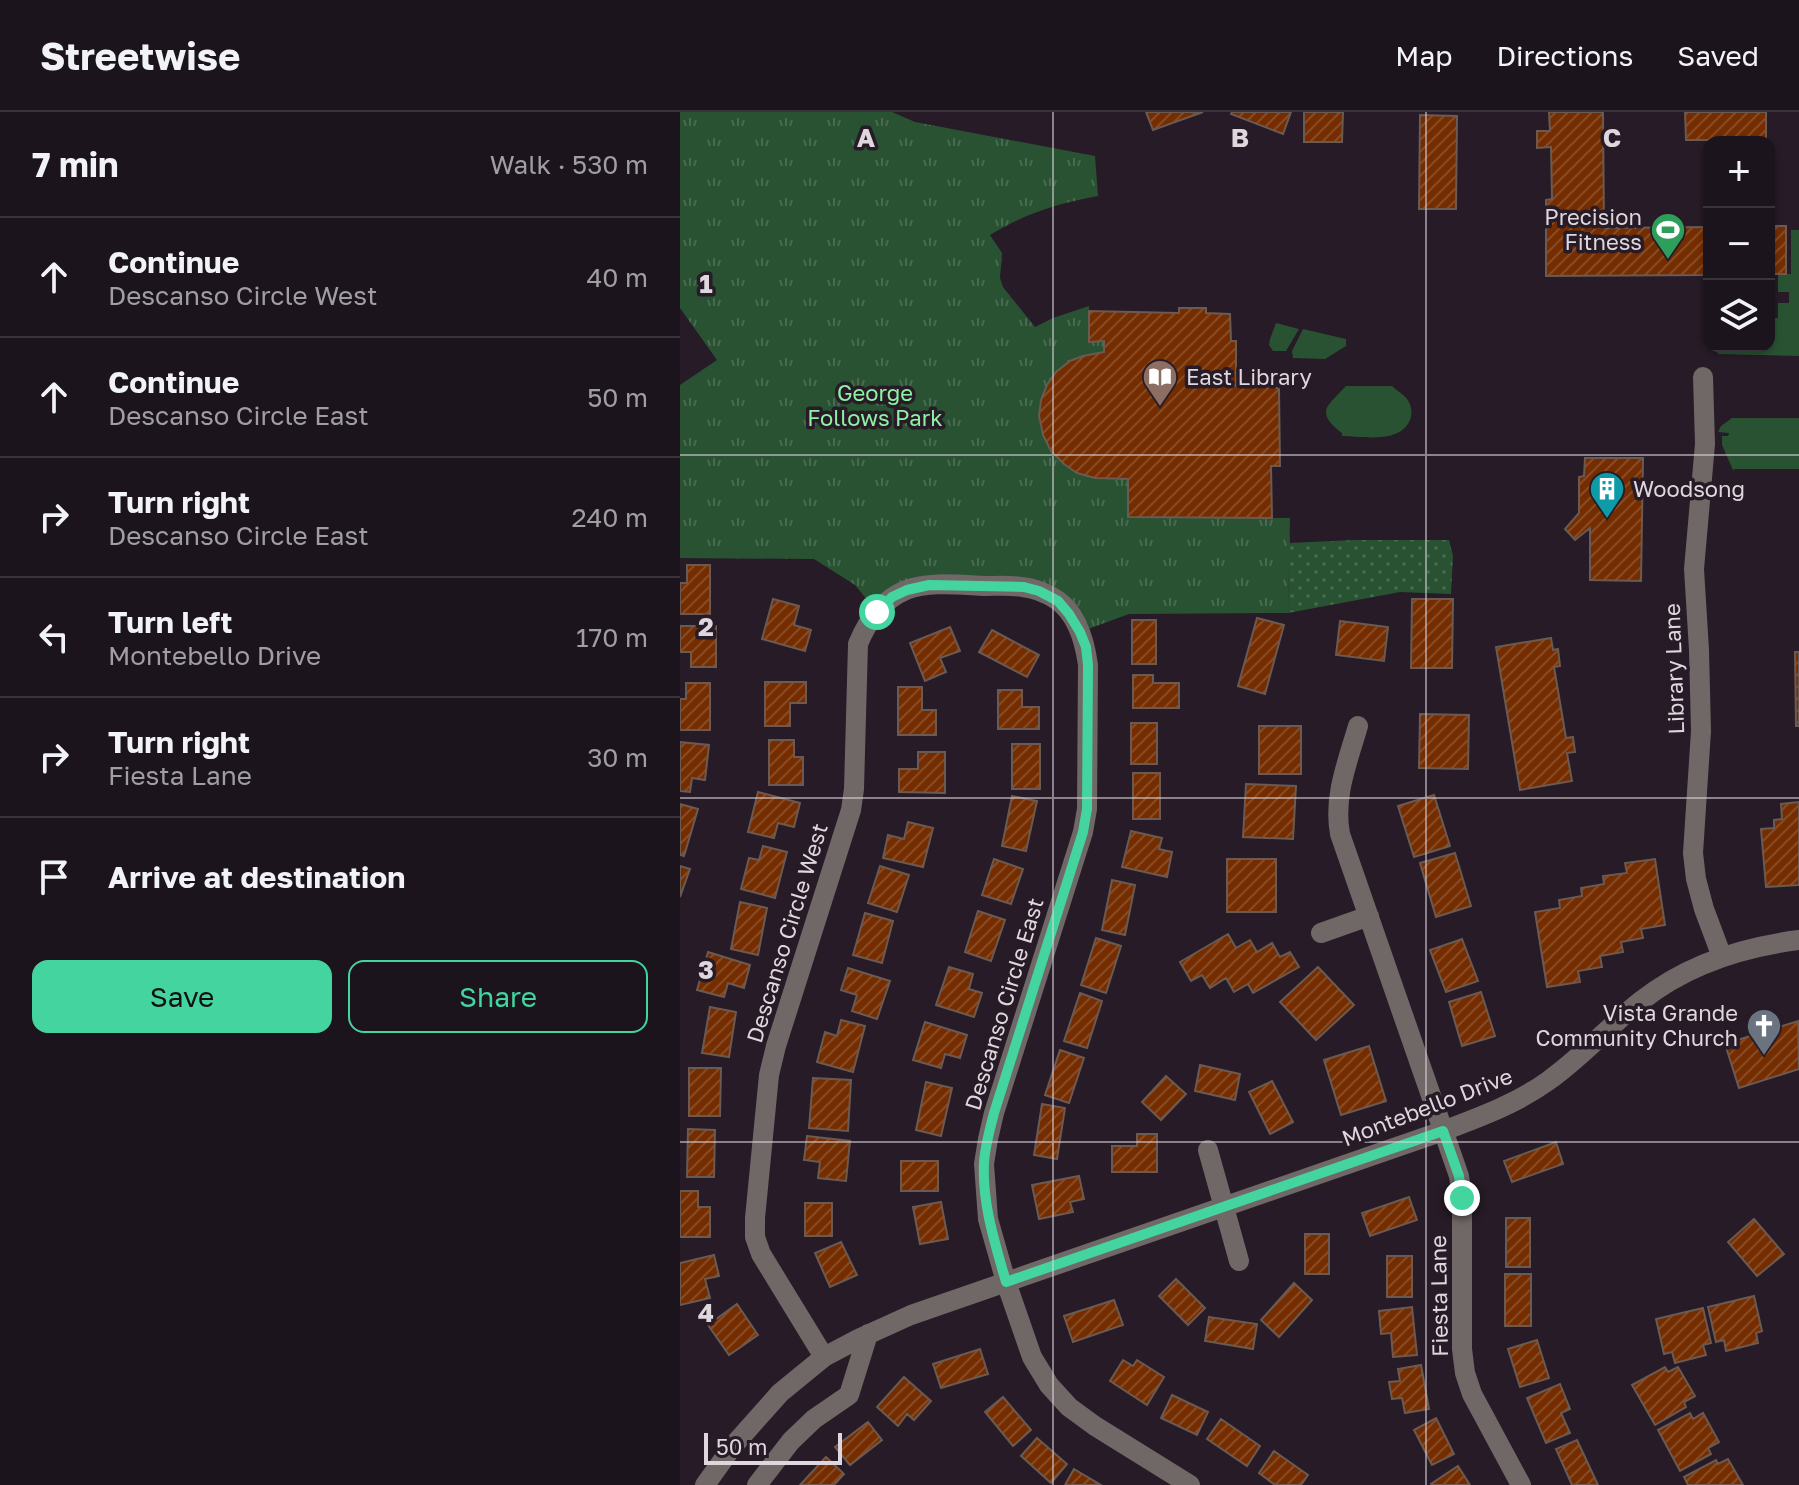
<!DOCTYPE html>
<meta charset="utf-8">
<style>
:root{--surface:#1c141c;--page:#292129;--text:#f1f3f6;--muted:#a09ea3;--line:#3a333b;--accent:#43d4a0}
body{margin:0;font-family:"Golos Text",sans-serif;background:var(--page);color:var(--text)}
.controls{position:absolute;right:24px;top:24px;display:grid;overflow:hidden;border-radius:16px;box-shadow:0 2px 6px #0004}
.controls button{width:72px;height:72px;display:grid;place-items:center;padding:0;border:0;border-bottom:2px solid var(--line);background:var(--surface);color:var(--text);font:40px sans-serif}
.scale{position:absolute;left:24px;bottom:20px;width:138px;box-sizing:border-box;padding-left:8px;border:4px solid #dfd7de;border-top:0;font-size:22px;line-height:28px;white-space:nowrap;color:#dfd7de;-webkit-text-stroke:6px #261b26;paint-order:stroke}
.stop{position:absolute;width:24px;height:24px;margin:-18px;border:6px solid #43d4a0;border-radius:50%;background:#fff}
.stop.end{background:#43d4a0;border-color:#fff;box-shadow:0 2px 8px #0008}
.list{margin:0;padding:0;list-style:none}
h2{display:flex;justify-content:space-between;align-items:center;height:104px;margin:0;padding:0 32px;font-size:34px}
h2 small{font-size:26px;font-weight:400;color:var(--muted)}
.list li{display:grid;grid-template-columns:52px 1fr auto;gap:24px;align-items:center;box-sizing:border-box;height:120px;padding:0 32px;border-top:2px solid var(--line)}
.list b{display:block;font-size:30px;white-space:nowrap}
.list p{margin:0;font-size:26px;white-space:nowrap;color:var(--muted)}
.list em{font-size:26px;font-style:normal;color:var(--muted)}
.actions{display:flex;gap:16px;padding:24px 32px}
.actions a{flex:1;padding:18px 0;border:2px solid var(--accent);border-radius:16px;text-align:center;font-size:28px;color:var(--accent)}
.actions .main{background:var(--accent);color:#111}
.icon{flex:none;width:44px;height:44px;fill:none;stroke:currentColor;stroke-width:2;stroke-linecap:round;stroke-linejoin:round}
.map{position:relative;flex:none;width:1119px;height:1373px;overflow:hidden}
header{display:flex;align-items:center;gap:48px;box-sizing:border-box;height:112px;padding:0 40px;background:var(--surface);border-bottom:2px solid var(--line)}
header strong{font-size:38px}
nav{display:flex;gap:44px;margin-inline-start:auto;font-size:28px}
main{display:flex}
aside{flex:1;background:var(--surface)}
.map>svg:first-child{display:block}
.grass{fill:#295233}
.park{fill:url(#park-tufts)}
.garden{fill:url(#garden-dots)}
.building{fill:url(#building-hatch);stroke:#6b5a52;stroke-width:2}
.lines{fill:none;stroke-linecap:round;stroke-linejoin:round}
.minor{stroke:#706767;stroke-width:20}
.route{stroke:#43d4a0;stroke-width:10}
.grid{fill:none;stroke:#dfd7de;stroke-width:2;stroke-opacity:0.55}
.labels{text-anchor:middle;stroke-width:7;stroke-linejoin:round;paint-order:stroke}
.poi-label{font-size:22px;fill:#dfd7de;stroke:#261b26;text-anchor:end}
.park-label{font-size:22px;fill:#8df2a4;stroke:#261b26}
.street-label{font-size:22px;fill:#dfd7de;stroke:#261b26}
.grid-label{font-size:26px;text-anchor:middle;font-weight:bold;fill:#dfd7de;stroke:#261b26;stroke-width:7;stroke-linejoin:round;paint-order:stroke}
</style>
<header>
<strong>Streetwise</strong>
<nav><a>Map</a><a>Directions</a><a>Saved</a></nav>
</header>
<main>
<aside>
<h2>7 min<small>Walk · 530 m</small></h2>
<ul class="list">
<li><svg class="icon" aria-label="ahead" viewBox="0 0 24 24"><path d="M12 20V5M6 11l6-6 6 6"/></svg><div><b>Continue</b><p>Descanso Circle West</p></div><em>40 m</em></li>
<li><svg class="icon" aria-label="ahead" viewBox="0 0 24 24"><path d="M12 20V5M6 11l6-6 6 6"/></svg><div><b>Continue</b><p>Descanso Circle East</p></div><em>50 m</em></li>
<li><svg class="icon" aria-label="right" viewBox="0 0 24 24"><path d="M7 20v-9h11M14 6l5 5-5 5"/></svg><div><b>Turn right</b><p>Descanso Circle East</p></div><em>240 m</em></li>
<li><svg class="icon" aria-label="left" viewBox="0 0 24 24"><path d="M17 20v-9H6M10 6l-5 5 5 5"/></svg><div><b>Turn left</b><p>Montebello Drive</p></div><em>170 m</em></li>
<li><svg class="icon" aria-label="right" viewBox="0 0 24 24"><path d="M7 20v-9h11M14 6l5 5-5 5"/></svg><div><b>Turn right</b><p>Fiesta Lane</p></div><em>30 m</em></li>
<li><svg class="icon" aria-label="arrive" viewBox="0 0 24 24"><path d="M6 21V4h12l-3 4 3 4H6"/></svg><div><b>Arrive at destination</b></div></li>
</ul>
<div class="actions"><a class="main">Save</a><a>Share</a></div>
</aside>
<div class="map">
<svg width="1119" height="1373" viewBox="0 0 1119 1373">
<defs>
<pattern id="park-tufts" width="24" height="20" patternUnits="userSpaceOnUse" patternTransform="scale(2)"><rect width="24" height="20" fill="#295233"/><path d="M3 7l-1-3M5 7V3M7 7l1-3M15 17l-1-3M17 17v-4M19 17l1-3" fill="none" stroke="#486a50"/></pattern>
<pattern id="garden-dots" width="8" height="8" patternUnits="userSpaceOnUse" patternTransform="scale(2)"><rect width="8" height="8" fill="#295233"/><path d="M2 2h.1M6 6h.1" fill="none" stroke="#486a50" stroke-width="1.8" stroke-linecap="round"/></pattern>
<pattern id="building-hatch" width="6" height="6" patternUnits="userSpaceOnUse" patternTransform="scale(2)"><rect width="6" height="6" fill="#752d00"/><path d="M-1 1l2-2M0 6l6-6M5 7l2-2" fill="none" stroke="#884b25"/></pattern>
</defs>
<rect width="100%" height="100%" fill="#261b26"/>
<path class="grass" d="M1111,118H1119V244L1038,242L1035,234H1089V206H1098V191H1109V180H1098V162H1111Z
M596,211L619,217L606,239H593L589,233L590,227Z
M623,217L666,227V234L645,247L613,246L612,239Z
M666,274H712C717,279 723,282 727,287C731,292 732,299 731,305C723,333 683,324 662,324V321C633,299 649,293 666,274Z
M1052,306H1119V357H1055L1053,358L1042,333V324H1048L1049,321L1038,320L1041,314Z"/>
<path class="park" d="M0,0H212L235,10L415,44L418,84C376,92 346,101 310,123L322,141L320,166L323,175L355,215L373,206L409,194V229H424V240C368,244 336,305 379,347C384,352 391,359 399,361C414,368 432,367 448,367V405L610,406L608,501L449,502L400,520L378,489L249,473L197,500L175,473L134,447L0,446V273L37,248L0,196Z"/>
<path class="garden" d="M674,428H769L773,444L771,482L720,480L608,501L609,431Z"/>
<path class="building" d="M466,0H523L473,18Z
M552,0H611L603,22L551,2Z
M624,0H663L662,30H624Z
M869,0H923L924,116L1029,115V163L866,164V88L872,87L871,35L857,36V19H870Z
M1005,0H1086V28H1006Z
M740,3L777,4L776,97H739Z
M1089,114H1106V162H1089Z
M499,196H526V201L550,202L551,229H556V274L595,275L599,277L600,354H591L592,406L448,405V367L415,366L397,361L384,352L371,339L363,323L359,304L361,288L367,273L376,260L390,249L403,244L424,240V229L409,230V199L499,201Z
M905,346H963L961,469L910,468V416L895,428L885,417L899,401V365L904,364Z
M7,453H30V502H0V471H7Z
M93,487L119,494L114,513L131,518L125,539L82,527Z
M732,487H773L772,556H731Z
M577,506L604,513L585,582L558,574Z
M452,508H476V552H452Z
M660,509L708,515L704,549L656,543Z
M0,514H36V555H11V540H0Z
M270,515L280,539L260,546L266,560L245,569L230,531Z
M312,518L359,543L347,565L299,540Z
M871,526L873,538L878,537L880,554L874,555L886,626L893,625L895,640L887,641L892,669L840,678L816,535Z
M1115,540H1119V614H1116Z
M453,563H473V571H499V596H453Z
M85,570H126V591H110V614H85Z
M6,571H30V618H0V587H6Z
M218,575H242V598H256V623H218Z
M318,578H342V595H359V617H318Z
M740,602L789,603L788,657L739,656Z
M451,611H477V652H451Z
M579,614H621V662H579Z
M89,628H114V645H123V673H89Z
M0,630L29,633L25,668L12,666L10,680L0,679Z
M332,632H360V677H332Z
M238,640H265V681L219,680V657H238Z
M453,661H480V707H453Z
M566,672L616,674L613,727L563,725Z
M78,680L120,691L114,715L98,711L94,726L68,720Z
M754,683L770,734L734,745L718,694Z
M332,684L357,689L346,739L322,734Z
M1119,690V773L1086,775L1081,717L1094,716V708L1102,707L1101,692Z
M0,692L18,697L4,744L0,743Z
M228,710L253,716L243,755L203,746L208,723L224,727Z
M451,719L482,726L479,737L492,740L487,765L442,755Z
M83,734L107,740L95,786L61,777L69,746L79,748Z
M775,741L791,794L756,805L740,751Z
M314,747L343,757L331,792L302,783Z
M547,747H596V800H547Z
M975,747L985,813L961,817L963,826L941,830L943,840L920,844L922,855L898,859L900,870L867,875L855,800L880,796L879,788L902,784L901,776L924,772L923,764L947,761L945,751Z
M0,754L10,757L0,785Z
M200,754L229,763L217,800L188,791Z
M432,768L455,773L445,823L422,818Z
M60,790L87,796L78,843L51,837Z
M298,799L325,808L311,849L285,840Z
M185,801L213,809L202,851L173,843Z
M548,822L556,836L570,828L577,840L592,831L600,845L610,840L619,855L573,881L568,872L554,880L546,866L530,876L522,863L511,869L500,850Z
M416,826L441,834L426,881L401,873Z
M782,827L798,869L766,880L750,838Z
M28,840L70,853L64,876L48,871L44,885L17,878Z
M269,855L293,862L289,877L302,881L294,905L256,893Z
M638,855L674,893L636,928L600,890Z
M168,856L210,869L197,907L172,899L177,883L161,878Z
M801,880L815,924L782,934L769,890Z
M400,881L422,889L407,936L384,929Z
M30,895L56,900L49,945L22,941Z
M161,908L185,914L173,960L137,950L145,920L157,924Z
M1118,909L1119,957L1059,976L1045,932Z
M245,910L287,923L280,946L265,942L261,956L233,948Z
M689,934L706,989L661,1003L644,948Z
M380,938L404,946L389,991L365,983Z
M520,953L560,962L555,988L515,979Z
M9,956H41L40,1004H9Z
M486,964L506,982L481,1008L462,990Z
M133,966L171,968L168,1019L129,1016Z
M592,969L613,1010L590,1022L569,980Z
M246,970L272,976L261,1024L236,1018Z
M362,992L385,996L377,1047L354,1043Z
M8,1017L35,1018L34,1065H7Z
M457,1022H477V1060H432V1034H457Z
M127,1024L170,1029L166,1069L138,1066L140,1050L124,1048Z
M876,1030L883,1052L832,1070L824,1049Z
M221,1049H258V1079H221Z
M399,1064L404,1087L390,1090L393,1100L359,1107L352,1073Z
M0,1079H18V1095H30V1125H0Z
M729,1085L737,1108L690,1124L682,1101Z
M261,1090L268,1127L240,1132L233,1095Z
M125,1091H152V1124H125Z
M826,1106H850V1155H826Z
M1074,1107L1104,1142L1077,1164L1048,1130Z
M625,1122H649V1162H625Z
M161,1130L177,1163L150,1175L135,1141Z
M34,1143L39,1164L25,1167L30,1186L0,1193V1151Z
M707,1144H732V1185H707Z
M825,1162H851V1214H825Z
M496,1167L525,1196L508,1213L479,1184Z
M614,1171L632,1188L599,1225L581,1208Z
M1074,1184L1082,1219L1076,1221L1078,1231L1046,1239L1044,1228L1036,1230L1028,1195Z
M434,1188L443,1213L393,1230L384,1204Z
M57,1192L78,1223L49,1243L28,1213Z
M732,1195L737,1243L713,1245L711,1221L701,1222L699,1199Z
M1023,1196L1031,1231L1023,1233L1026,1243L995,1251L992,1240L984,1242L976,1207Z
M529,1205L577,1212L573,1237L525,1229Z
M857,1228L869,1266L840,1275L828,1237Z
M300,1237L308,1262L261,1276L253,1252Z
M443,1248L453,1254L457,1248L484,1265L467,1293L430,1269Z
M741,1253L749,1297L725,1301L722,1286L712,1287L709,1270L720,1269L718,1257Z
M985,1255L988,1260L998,1255L1015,1284L1004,1290L1006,1295L975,1313L952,1273Z
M224,1265L251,1289L234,1308L227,1302L218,1314L197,1295Z
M880,1272L890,1297L881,1301L890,1321L866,1331L847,1286Z
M492,1283L528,1300L517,1323L481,1306Z
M323,1285L351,1318L333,1334L305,1300Z
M1010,1301L1013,1307L1023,1301L1039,1330L1028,1336L1031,1342L1000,1359L978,1318Z
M756,1306L774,1342L752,1353L734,1318Z
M541,1307L580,1334L567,1354L527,1327Z
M188,1310L202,1328L170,1353L155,1335Z
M357,1326L387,1352L371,1371L341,1344Z
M897,1328L918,1373H892L876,1337Z
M594,1339L628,1363L621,1373H595L579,1361Z
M146,1345L164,1362L154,1373H120Z
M1048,1347L1063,1373H1008L1004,1365L1036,1348L1038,1352Z
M778,1354L790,1373H752L751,1372Z
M394,1357L421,1373H385Z"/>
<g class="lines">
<path class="minor" d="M1023,265L1025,332L1014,457L1019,538L1021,619L1013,741L1016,767L1024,797L1042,845
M678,614C668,649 653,684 660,722L779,1064L782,1086V1237L785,1261L792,1282L841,1373
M641,821L689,804
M528,1038L559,1149
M144,1245L81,1142L75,1125V1106L89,963L96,934L171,698L174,677L178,532C187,510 202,488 226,478C250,469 280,473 305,474C317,474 330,473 342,475C354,476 368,482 377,488C397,502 405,531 408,553L407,697L403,720L314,1001L308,1027L304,1052L308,1107L326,1170L352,1245L369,1273L389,1295L415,1314L510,1373
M25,1373L53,1334L100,1281L144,1245L178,1227L231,1203L763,1019C800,1005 836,992 868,969C902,945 929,914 961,889C1006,853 1063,835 1119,828
M77,1373L111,1329L134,1307L169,1283L188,1222"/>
</g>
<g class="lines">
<path class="route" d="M197,500L212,485L227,478L249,473L344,475L359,479L378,489L389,502L400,520L406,535L408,553L407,697L403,720L314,1001C310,1017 305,1034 304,1051C302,1092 315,1131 326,1170L763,1019L779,1064L782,1086"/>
</g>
<path class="grid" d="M373,0V1373M746,0V1373M0,343H1119M0,686H1119M0,1030H1119"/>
<defs>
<symbol id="stadium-pin" viewBox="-11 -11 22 30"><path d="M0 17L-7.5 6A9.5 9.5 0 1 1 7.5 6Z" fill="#2e9e5b" stroke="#261b26"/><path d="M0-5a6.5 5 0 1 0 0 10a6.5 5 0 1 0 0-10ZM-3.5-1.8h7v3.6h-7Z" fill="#fff"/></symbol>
<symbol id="library-pin" viewBox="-11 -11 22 30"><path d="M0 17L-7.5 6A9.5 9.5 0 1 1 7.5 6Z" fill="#8d6e63" stroke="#261b26"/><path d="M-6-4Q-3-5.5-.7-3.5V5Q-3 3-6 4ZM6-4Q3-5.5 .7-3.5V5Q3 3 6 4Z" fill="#fff"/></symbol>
<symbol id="building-pin" viewBox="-11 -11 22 30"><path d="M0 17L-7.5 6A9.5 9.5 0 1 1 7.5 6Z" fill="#0f9aa8" stroke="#261b26"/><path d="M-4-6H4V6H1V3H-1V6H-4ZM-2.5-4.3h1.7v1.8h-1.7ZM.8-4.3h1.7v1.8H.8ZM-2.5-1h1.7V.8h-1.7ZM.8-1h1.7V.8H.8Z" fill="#fff"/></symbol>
<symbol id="church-pin" viewBox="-11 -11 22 30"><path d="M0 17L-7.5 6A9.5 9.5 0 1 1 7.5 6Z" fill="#6b7280" stroke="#261b26"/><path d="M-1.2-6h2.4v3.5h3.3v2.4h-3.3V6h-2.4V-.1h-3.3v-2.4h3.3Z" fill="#fff"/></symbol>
</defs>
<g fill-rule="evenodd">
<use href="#stadium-pin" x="968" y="98" width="40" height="54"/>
<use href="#library-pin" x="460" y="245" width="40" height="54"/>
<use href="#building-pin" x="907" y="357" width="40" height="54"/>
<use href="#church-pin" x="1064" y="894" width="40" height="54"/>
</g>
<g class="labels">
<g class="poi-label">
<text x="962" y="113">Precision<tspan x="962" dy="25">Fitness</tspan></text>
<text x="506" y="273" text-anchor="start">East Library</text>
<text x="953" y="385" text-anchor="start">Woodsong</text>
<text x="1058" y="909">Vista Grande<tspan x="1058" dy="25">Community Church</tspan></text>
</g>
<g class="park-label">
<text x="195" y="289">George<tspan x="195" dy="25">Follows Park</tspan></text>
</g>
<g class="street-label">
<text transform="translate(994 557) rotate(-92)" y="8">Library Lane</text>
<text transform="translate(107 821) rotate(-73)" y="8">Descanso Circle West</text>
<text transform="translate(324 892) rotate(-73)" y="8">Descanso Circle East</text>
<text transform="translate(747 995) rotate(-21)" y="8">Montebello Drive</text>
<text transform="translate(759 1184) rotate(-91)" y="8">Fiesta Lane</text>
</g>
</g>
<g class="grid-label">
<text x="186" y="35">A</text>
<text x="560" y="35">B</text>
<text x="932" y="35">C</text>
<text x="26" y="181">1</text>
<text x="26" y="524">2</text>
<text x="26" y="867">3</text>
<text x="26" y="1210">4</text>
</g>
</svg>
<div class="controls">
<button>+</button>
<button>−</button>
<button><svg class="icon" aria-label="layers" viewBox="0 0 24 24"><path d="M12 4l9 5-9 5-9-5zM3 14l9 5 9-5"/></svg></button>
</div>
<div class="scale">50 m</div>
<div class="stop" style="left:197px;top:500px"></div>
<div class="stop end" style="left:782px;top:1086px"></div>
</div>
</main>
